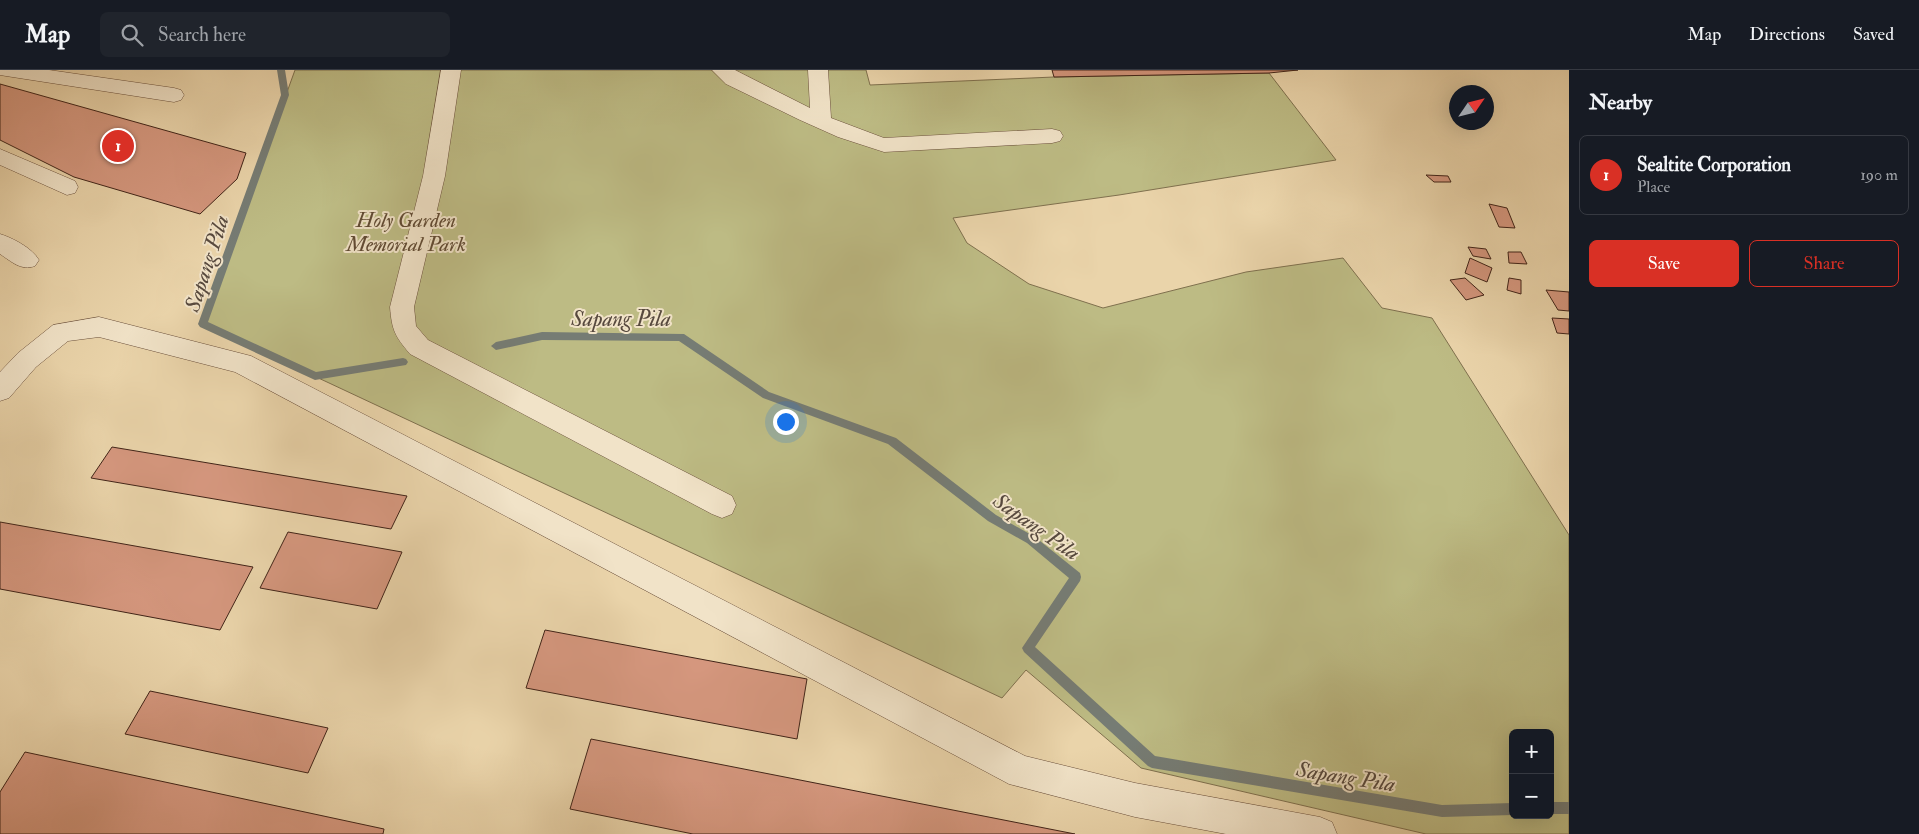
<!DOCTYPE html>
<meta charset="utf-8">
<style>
:root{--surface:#171b24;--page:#20242c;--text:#f1f3f6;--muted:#9ea1a6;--line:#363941;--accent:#d93025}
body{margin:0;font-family:"IM FELL Double Pica",serif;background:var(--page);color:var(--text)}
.controls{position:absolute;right:15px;bottom:15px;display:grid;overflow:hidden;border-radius:8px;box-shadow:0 5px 20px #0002}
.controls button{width:45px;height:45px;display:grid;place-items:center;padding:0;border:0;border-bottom:1px solid var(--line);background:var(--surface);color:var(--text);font:25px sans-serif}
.compass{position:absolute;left:1449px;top:15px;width:45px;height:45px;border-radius:50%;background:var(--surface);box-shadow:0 5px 20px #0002;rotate:55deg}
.you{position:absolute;left:785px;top:351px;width:18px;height:18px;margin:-12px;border:4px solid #fff;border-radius:50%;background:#1a73e8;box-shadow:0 0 0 8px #1a73e833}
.badge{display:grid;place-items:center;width:32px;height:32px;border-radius:50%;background:var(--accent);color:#fff;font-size:16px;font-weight:700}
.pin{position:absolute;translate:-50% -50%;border:2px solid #fff;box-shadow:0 1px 5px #0006}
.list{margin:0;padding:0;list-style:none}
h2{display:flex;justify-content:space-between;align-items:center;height:65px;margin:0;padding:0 20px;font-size:21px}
h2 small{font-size:16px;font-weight:400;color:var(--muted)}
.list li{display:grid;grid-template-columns:32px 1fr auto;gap:15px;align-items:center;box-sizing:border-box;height:80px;margin:0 10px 10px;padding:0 10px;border:1px solid var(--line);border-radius:8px}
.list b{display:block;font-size:19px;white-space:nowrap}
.list p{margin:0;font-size:16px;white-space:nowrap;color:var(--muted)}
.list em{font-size:16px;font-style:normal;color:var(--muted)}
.actions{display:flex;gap:10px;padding:15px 20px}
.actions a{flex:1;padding:11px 0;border:1px solid var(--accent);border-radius:8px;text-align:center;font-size:18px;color:var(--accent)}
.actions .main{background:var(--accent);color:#fff}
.icon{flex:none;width:28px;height:28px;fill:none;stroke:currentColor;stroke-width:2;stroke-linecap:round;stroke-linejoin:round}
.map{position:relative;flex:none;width:1569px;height:764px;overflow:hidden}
header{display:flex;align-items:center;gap:30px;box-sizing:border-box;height:70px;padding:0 25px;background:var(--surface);border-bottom:1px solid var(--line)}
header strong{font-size:24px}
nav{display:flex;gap:28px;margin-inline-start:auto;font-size:18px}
.search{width:350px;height:45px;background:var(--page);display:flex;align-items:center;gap:12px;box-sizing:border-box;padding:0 18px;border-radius:8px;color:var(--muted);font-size:19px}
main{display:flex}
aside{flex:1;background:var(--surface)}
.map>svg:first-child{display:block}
.green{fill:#bdbb84;stroke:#7f704e;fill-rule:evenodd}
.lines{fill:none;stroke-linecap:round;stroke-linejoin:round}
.stream{fill:#767c74;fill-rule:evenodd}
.building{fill:#d5977e;stroke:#412418}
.minor-casing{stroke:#6b503c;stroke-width:1}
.minor{fill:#f1e3c8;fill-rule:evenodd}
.labels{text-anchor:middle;stroke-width:4;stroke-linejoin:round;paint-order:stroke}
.park-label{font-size:21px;font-style:italic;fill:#604a33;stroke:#f1e3c8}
.water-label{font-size:22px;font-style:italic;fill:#57493e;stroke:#f1e3c8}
</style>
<header>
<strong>Map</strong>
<div class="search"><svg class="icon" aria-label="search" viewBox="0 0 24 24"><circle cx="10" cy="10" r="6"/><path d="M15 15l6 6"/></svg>Search here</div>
<nav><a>Map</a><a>Directions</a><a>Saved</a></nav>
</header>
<main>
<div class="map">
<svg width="1569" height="764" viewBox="0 0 1569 764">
<rect width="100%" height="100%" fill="#ead4aa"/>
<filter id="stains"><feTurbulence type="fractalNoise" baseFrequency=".004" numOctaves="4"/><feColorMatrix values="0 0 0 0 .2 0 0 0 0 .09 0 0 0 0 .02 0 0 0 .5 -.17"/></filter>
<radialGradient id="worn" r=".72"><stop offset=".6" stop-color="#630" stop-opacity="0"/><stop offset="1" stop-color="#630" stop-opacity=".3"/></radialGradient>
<path class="green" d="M295,0H866L870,15L1054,7L1269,3L1336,90L1119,125L953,148L967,173L1029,214L1103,238L1246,202L1343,188L1382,238L1432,248L1569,465V764H1426L1141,698L1026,600L1002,628L203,254ZM1513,663H1550V745H1513Z"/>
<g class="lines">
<path class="stream" d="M277,0H285L289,25L208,252L316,302L403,288L406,289L408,292L406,295L315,310L200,257L198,254L281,25Z
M542,262L684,264L769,322L896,368L996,445L1035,467L1080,503L1081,507L1080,511L1035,577L1155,686L1442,735L1513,733V745L1442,747L1152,698L1148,696L1024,582L1022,578L1069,508L1027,473L988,451L888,374L763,328L679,271L542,270L496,280L491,276L496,272Z
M1550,732H1569V744H1550Z"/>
</g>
<path class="building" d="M1052,0H1298L1269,3L1054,7Z
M0,14L246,83L237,109L200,144L74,107L0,70Z
M1426,105L1448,106L1451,112H1434Z
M1489,134L1507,138L1515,158L1499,157Z
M1468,177L1486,179L1491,189L1473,186Z
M1508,182H1521L1527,194L1509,193Z
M1470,188L1492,198L1487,212L1465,203Z
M1465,208L1484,225L1466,230L1450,210Z
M1509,208L1521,210V224L1507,220Z
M1546,220L1569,222V241L1558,240Z
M1552,248L1569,249V264L1557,263Z
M112,377L407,426L391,459L91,408Z
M0,452L253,497L220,560L0,519Z
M288,462L402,482L377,539L260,518Z
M545,560L807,609L797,669L526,618Z
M150,621L328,658L308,703L125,664Z
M591,669L1075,764H693L570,739Z
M25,682L384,759L383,764H0V722Z"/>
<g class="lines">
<defs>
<path id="minor" d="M0,0H49L174,18L181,20L184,25L181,30L174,32L6,6L0,5Z
M441,0H461L445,106L414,237L416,256L428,270L732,426L736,435L732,444L722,448L712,444L410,284C395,266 392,261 390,237L423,106Z
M712,0H735L810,38L808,0H828L831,48L884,68L1052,59L1060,61L1063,66L1060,71L1052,73L884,82L838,67L800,50L726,14Z
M0,79L75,111L78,117L75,123L67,125L0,95Z
M0,164C13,168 32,178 39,190L35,196C21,201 12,192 0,184Z
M99,247L251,286L1025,686L1135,713L1320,747L1332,752L1337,764H1226L1135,747L1009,714L235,302L99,267L68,271L36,297L9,328L0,331V302L18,283L53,255Z"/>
</defs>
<use href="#minor" class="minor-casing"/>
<use href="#minor" class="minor"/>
</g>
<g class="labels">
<g class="park-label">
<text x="406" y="157">Holy Garden<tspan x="406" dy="24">Memorial Park</tspan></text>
</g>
<g class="water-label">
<text transform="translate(206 193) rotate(-72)" y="8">Sapang Pila</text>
<text x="621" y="256">Sapang Pila</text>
<text transform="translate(1037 456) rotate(35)" y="8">Sapang Pila</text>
<text transform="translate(1346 706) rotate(9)" y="8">Sapang Pila</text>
</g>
</g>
<rect width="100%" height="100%" filter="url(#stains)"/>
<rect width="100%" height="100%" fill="url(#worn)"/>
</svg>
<div class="controls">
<button>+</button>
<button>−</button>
</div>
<svg class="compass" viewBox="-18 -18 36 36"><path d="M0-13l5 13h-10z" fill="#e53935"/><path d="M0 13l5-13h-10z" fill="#9ea1a6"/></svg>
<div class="you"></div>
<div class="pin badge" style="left:118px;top:76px">1</div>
</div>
<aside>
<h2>Nearby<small></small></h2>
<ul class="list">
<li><span class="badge">1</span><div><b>Sealtite Corporation</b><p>Place</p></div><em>190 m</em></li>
</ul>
<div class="actions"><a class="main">Save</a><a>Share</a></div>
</aside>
</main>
